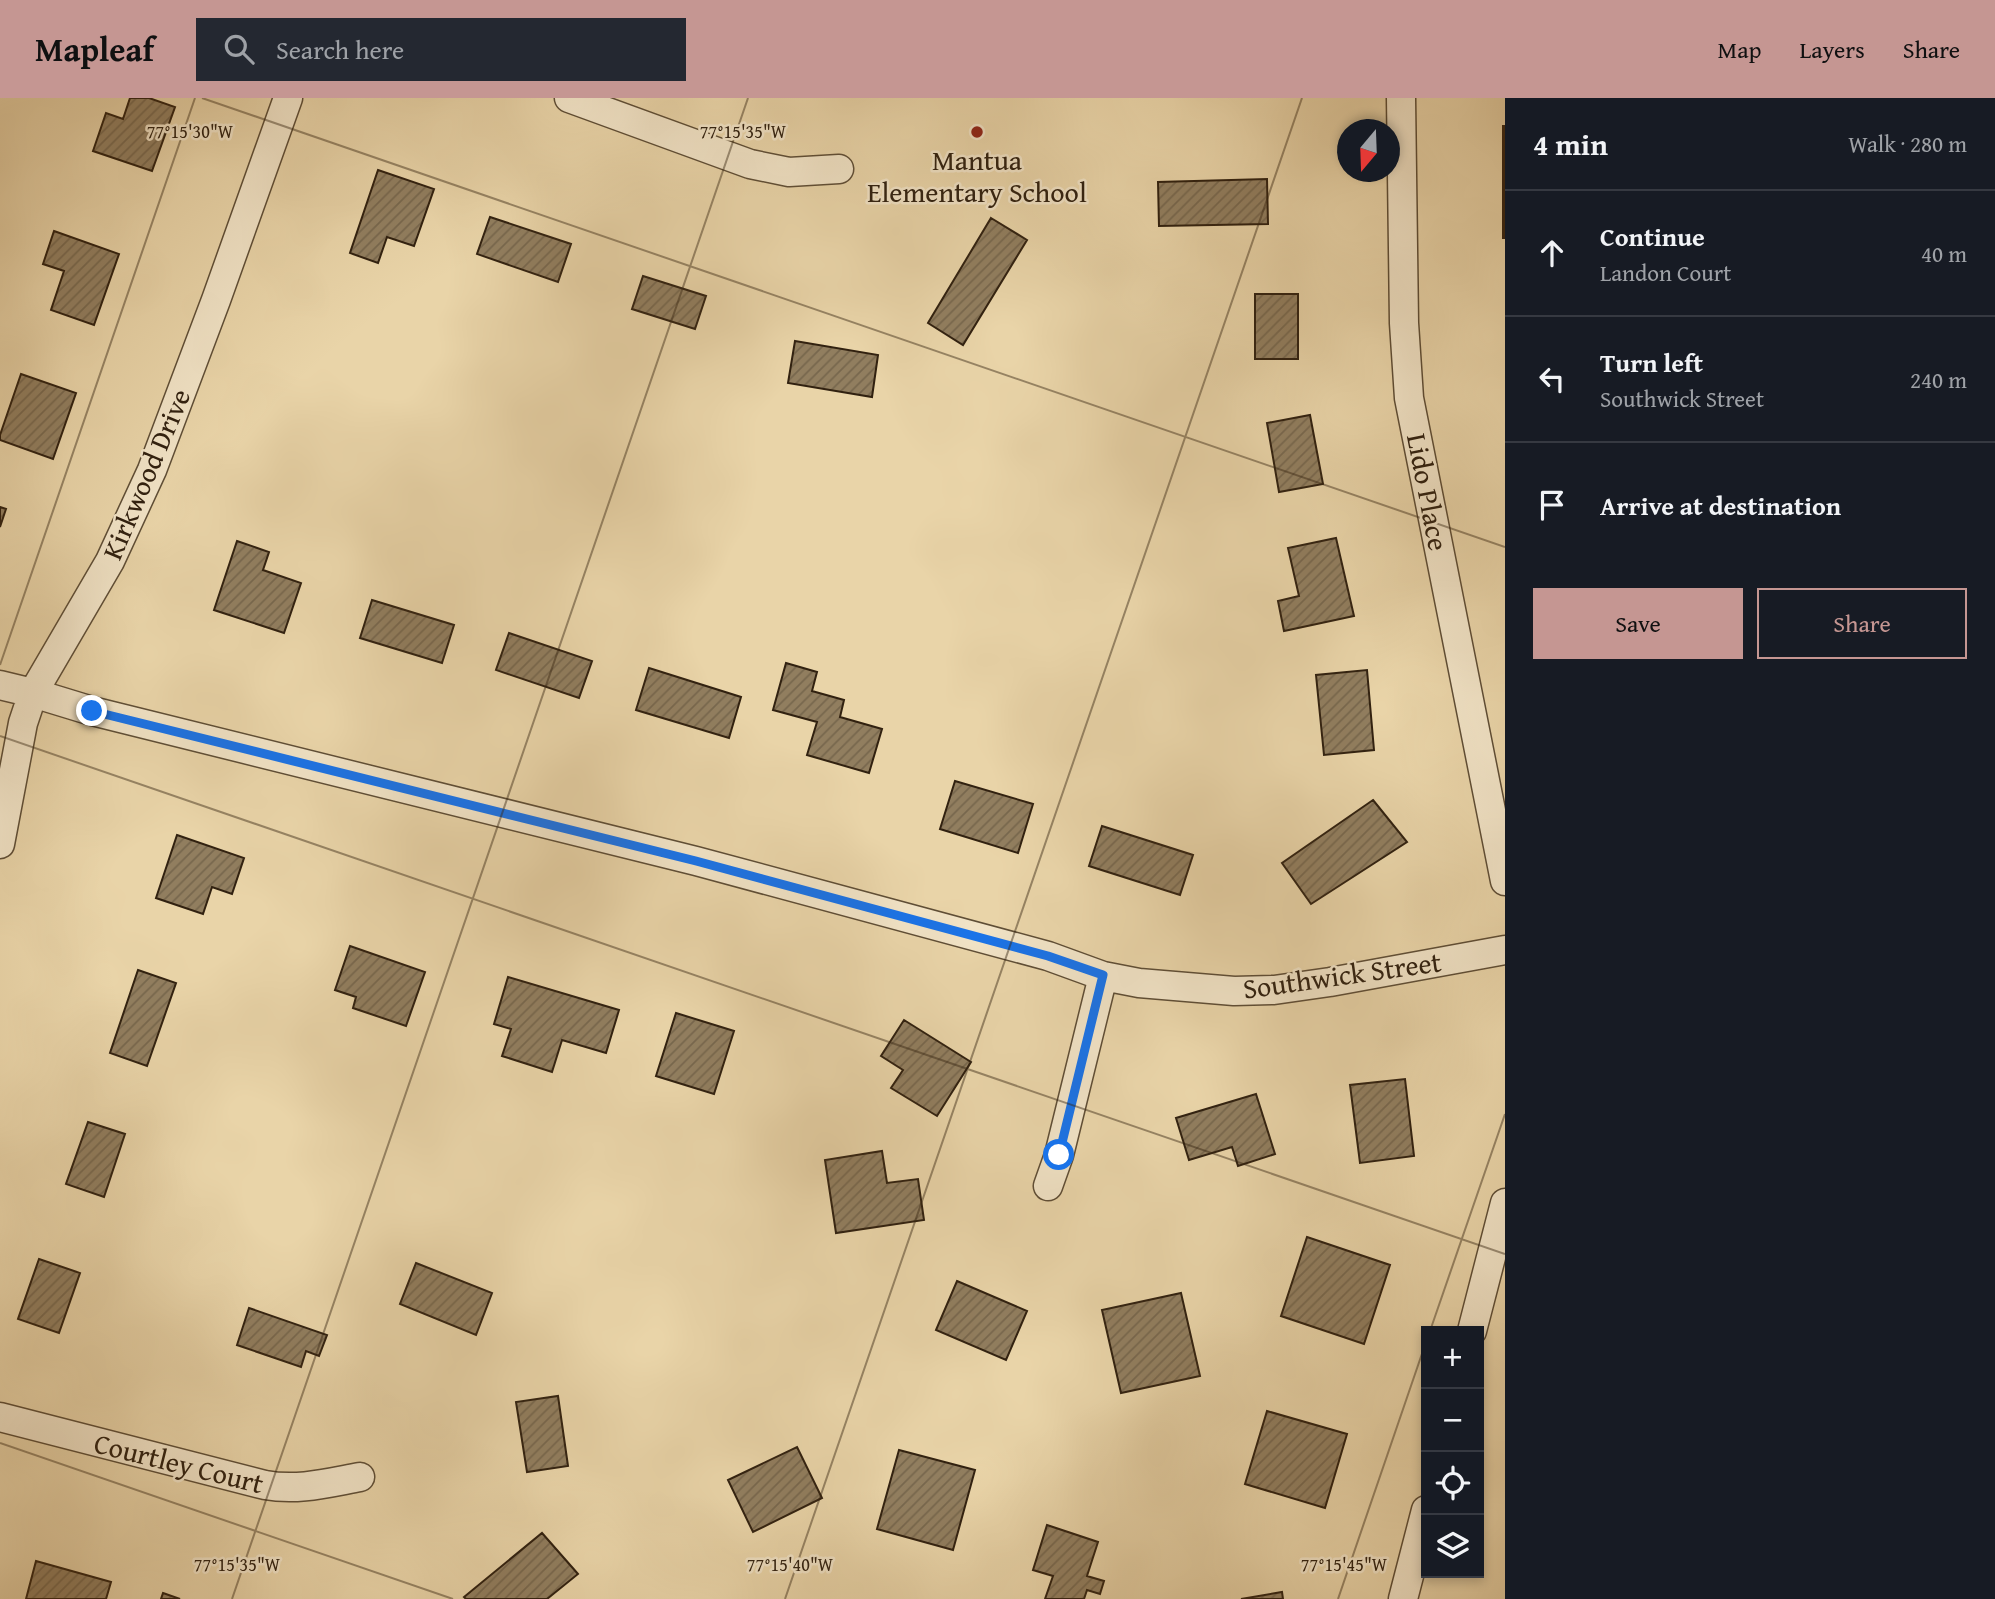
<!DOCTYPE html>
<meta charset="utf-8">
<style>
:root{--surface:#171b24;--page:#242831;--text:#f1f3f6;--muted:#9ea1a6;--line:#363941;--accent:#c59692}
body{margin:0;font-family:"Gentium Book Plus",serif;background:var(--page);color:var(--text)}
.controls{position:absolute;right:21px;bottom:21px;display:grid;overflow:hidden;border-radius:0px;box-shadow:0 4px 10px #0003}
.controls button{width:63px;height:63px;display:grid;place-items:center;padding:0;border:0;border-bottom:2px solid var(--line);background:var(--surface);color:var(--text);font:35px sans-serif}
.compass{position:absolute;left:1337px;top:21px;width:63px;height:63px;border-radius:50%;background:var(--surface);box-shadow:0 4px 10px #0003;rotate:199deg}
.stop{position:absolute;width:21px;height:21px;margin:-16px;border:5px solid #1a73e8;border-radius:50%;background:#fff}
.stop.end{background:#1a73e8;border-color:#fff;box-shadow:0 2px 7px #0008}
.list{margin:0;padding:0;list-style:none}
h2{display:flex;justify-content:space-between;align-items:center;height:91px;margin:0;padding:0 28px;font-size:30px}
h2 small{font-size:23px;font-weight:400;color:var(--muted)}
.list li{display:grid;grid-template-columns:46px 1fr auto;gap:21px;align-items:center;box-sizing:border-box;height:126px;padding:0 28px;border-top:2px solid var(--line)}
.list b{display:block;font-size:26px;white-space:nowrap}
.list p{margin:0;font-size:23px;white-space:nowrap;color:var(--muted)}
.list em{font-size:23px;font-style:normal;color:var(--muted)}
.actions{display:flex;gap:14px;padding:21px 28px}
.actions a{flex:1;padding:16px 0;border:2px solid var(--accent);border-radius:0px;text-align:center;font-size:24px;color:var(--accent)}
.actions .main{background:var(--accent);color:#111}
.icon{flex:none;width:38px;height:38px;fill:none;stroke:currentColor;stroke-width:2;stroke-linecap:round;stroke-linejoin:round}
.map{position:relative;flex:none;width:1505px;height:1501px;overflow:hidden}
header{display:flex;align-items:center;gap:42px;box-sizing:border-box;height:98px;padding:0 35px;background:var(--accent);color:#111}
header strong{font-size:33px}
nav{display:flex;gap:38px;margin-inline-start:auto;font-size:24px}
.search{width:490px;height:63px;background:var(--page);display:flex;align-items:center;gap:18px;box-sizing:border-box;padding:0 24px;border-radius:0px;color:var(--muted);font-size:26px}
main{display:flex}
aside{flex:1;background:var(--surface)}
.map>svg:first-child{display:block}
.building{fill:url(#building-hatch);stroke:#312110;stroke-width:2}
.lines{fill:none;stroke-linecap:round;stroke-linejoin:round}
.minor-casing{stroke:#5f4e36;stroke-width:31}
.minor{stroke:#f1e3c6;stroke-width:28}
.route{stroke:#1a73e8;stroke-width:9}
.ticks{fill:none;stroke:#312110;stroke-width:2;stroke-opacity:0.45}
.poi-dot{fill:#8f2418;stroke:#f1e3c6;stroke-width:2.5}
.labels{text-anchor:middle;stroke-width:5;stroke-linejoin:round;paint-order:stroke}
.poi-label{font-size:28px;fill:#312110;stroke:#f1e3c6}
.street-label{font-size:28px;fill:#312110;stroke:#f1e3c6}
.ticks-label{font-size:18px;text-anchor:middle;fill:#312110;stroke:#f1e3c6;stroke-width:5;stroke-linejoin:round;paint-order:stroke}
</style>
<header>
<strong>Mapleaf</strong>
<div class="search"><svg class="icon" aria-label="search" viewBox="0 0 24 24"><circle cx="10" cy="10" r="6"/><path d="M15 15l6 6"/></svg>Search here</div>
<nav><a>Map</a><a>Layers</a><a>Share</a></nav>
</header>
<main>
<div class="map">
<svg width="1505" height="1501" viewBox="0 0 1505 1501">
<defs>
<pattern id="building-hatch" width="6" height="6" patternUnits="userSpaceOnUse" patternTransform="scale(1.75)"><rect width="6" height="6" fill="#917e5f"/><path d="M-1 1l2-2M0 6l6-6M5 7l2-2" fill="none" stroke="#77674d"/></pattern>
</defs>
<rect width="100%" height="100%" fill="#e9d4a8"/>
<filter id="stains"><feTurbulence type="fractalNoise" baseFrequency=".00286" numOctaves="4"/><feColorMatrix values="0 0 0 0 .2 0 0 0 0 .09 0 0 0 0 .02 0 0 0 .5 -.17"/></filter>
<radialGradient id="worn" r=".72"><stop offset=".6" stop-color="#630" stop-opacity="0"/><stop offset="1" stop-color="#630" stop-opacity=".3"/></radialGradient>
<path class="building" d="M130,0H149L175,9L152,73L93,53L106,15L123,21Z
M1503,28H1505V140H1503Z
M378,72L434,91L414,148L387,139L378,165L350,155Z
M1267,81L1268,126L1159,128L1158,84Z
M490,119L571,146L558,184L477,156Z
M991,120L1027,142L963,247L928,225Z
M54,133L119,156L94,227L51,212L64,173L43,166Z
M643,178L706,198L695,231L632,211Z
M1255,196H1298V261H1255Z
M795,243L878,257L872,299L788,285Z
M21,276L76,295L53,361L0,342V337Z
M1310,317L1323,386L1279,394L1267,325Z
M0,409L6,411L0,429Z
M1336,440L1354,518L1284,533L1278,503L1299,498L1288,450Z
M237,443L269,454L263,472L301,485L284,535L214,512Z
M372,502L454,527L442,565L360,540Z
M509,535L592,563L579,600L496,572Z
M786,565L817,574L812,593L844,602L840,619L882,631L869,675L807,657L817,624L773,612Z
M649,570L741,599L729,640L636,612Z
M1367,572L1374,652L1324,657L1316,577Z
M955,683L1033,706L1018,755L940,731Z
M1373,702L1407,744L1311,806L1282,765Z
M1102,728L1193,757L1180,797L1089,768Z
M177,737L244,760L232,796L212,789L203,816L156,800Z
M350,848L425,874L406,928L353,910L356,899L335,892Z
M138,872L176,885L147,968L110,955Z
M508,879L619,912L606,955L562,942L552,974L502,958L511,931L494,926Z
M676,915L734,933L714,996L656,978Z
M904,922L971,964L937,1018L891,990L903,972L881,958Z
M1405,981L1414,1058L1360,1065L1350,987Z
M1256,996L1275,1056L1238,1068L1232,1049L1189,1062L1176,1020Z
M88,1024L125,1036L104,1099L66,1086Z
M882,1053L887,1085L918,1081L924,1122L836,1135L825,1062Z
M1307,1139L1390,1167L1364,1246L1281,1218Z
M39,1161L80,1175L59,1235L18,1221Z
M416,1165L492,1195L476,1237L400,1206Z
M957,1183L1027,1213L1006,1262L936,1232Z
M1181,1195L1200,1278L1121,1295L1102,1212Z
M249,1210L327,1237L319,1258L306,1253L301,1269L237,1247Z
M558,1298L568,1368L527,1374L516,1304Z
M1267,1313L1347,1336L1325,1410L1245,1386Z
M797,1349L822,1400L753,1434L728,1382Z
M899,1352L975,1372L953,1452L877,1431Z
M1047,1427L1098,1444L1087,1478L1104,1483L1100,1496L1087,1492L1084,1501H1045L1053,1478L1033,1472Z
M542,1435L578,1476L547,1501H466L464,1499Z
M36,1463L111,1484L106,1501H26Z
M1282,1494L1283,1501H1241Z
M163,1495L180,1501H161Z"/>
<g class="lines">
<defs>
<path id="minor" d="M569,0L750,66L789,74L839,71
M1401,0L1404,225L1409,300L1505,783
M0,587L33,595L92,613L696,763L1048,858L1103,878L1139,885L1234,893L1274,892L1330,884L1505,852
M0,746L23,625L33,595L110,463L152,372L216,202L288,0
M1048,1088L1059,1057L1103,878
M1472,1233L1505,1105
M0,1319L265,1387C298,1393 327,1385 360,1379
M1403,1501L1426,1412"/>
</defs>
<use href="#minor" class="minor-casing"/>
<use href="#minor" class="minor"/>
</g>
<g class="lines">
<path class="route" d="M92,613L696,763L1048,858L1103,877L1059,1057"/>
</g>
<path class="ticks" d="M202,0L1505,449M0,567L195,0M0,638L1505,1156M1430,1233L1505,1016M0,1345L453,1501M232,1501L748,0M785,1501L1302,0M1338,1501L1426,1244"/>
<circle class="poi-dot" cx="977" cy="34" r="7"/>
<g class="labels">
<g class="poi-label">
<text x="977" y="72">Mantua<tspan x="977" dy="32">Elementary School</tspan></text>
</g>
<g class="street-label">
<text transform="translate(146 376) rotate(-67)" y="10">Kirkwood Drive</text>
<text transform="translate(1428 394) rotate(79)" y="10">Lido Place</text>
<text transform="translate(1342 877) rotate(-8)" y="10">Southwick Street</text>
<text transform="translate(179 1365) rotate(14)" y="10">Courtley Court</text>
</g>
</g>
<g class="ticks-label">
<text x="190" y="40">77°15'30"W</text>
<text x="743" y="40">77°15'35"W</text>
<text x="237" y="1473">77°15'35"W</text>
<text x="790" y="1473">77°15'40"W</text>
<text x="1344" y="1473">77°15'45"W</text>
</g>
<rect width="100%" height="100%" filter="url(#stains)"/>
<rect width="100%" height="100%" fill="url(#worn)"/>
</svg>
<div class="controls">
<button>+</button>
<button>−</button>
<button><svg class="icon" aria-label="locate" viewBox="0 0 24 24"><circle cx="12" cy="12" r="6"/><path d="M12 2v4M12 18v4M2 12h4M18 12h4"/></svg></button>
<button><svg class="icon" aria-label="layers" viewBox="0 0 24 24"><path d="M12 4l9 5-9 5-9-5zM3 14l9 5 9-5"/></svg></button>
</div>
<svg class="compass" viewBox="-18 -18 36 36"><path d="M0-13l5 13h-10z" fill="#e53935"/><path d="M0 13l5-13h-10z" fill="#9ea1a6"/></svg>
<div class="stop" style="left:1059px;top:1057px"></div>
<div class="stop end" style="left:92px;top:613px"></div>
</div>
<aside>
<h2>4 min<small>Walk · 280 m</small></h2>
<ul class="list">
<li><svg class="icon" aria-label="ahead" viewBox="0 0 24 24"><path d="M12 20V5M6 11l6-6 6 6"/></svg><div><b>Continue</b><p>Landon Court</p></div><em>40 m</em></li>
<li><svg class="icon" aria-label="left" viewBox="0 0 24 24"><path d="M17 20v-9H6M10 6l-5 5 5 5"/></svg><div><b>Turn left</b><p>Southwick Street</p></div><em>240 m</em></li>
<li><svg class="icon" aria-label="arrive" viewBox="0 0 24 24"><path d="M6 21V4h12l-3 4 3 4H6"/></svg><div><b>Arrive at destination</b></div></li>
</ul>
<div class="actions"><a class="main">Save</a><a>Share</a></div>
</aside>
</main>
